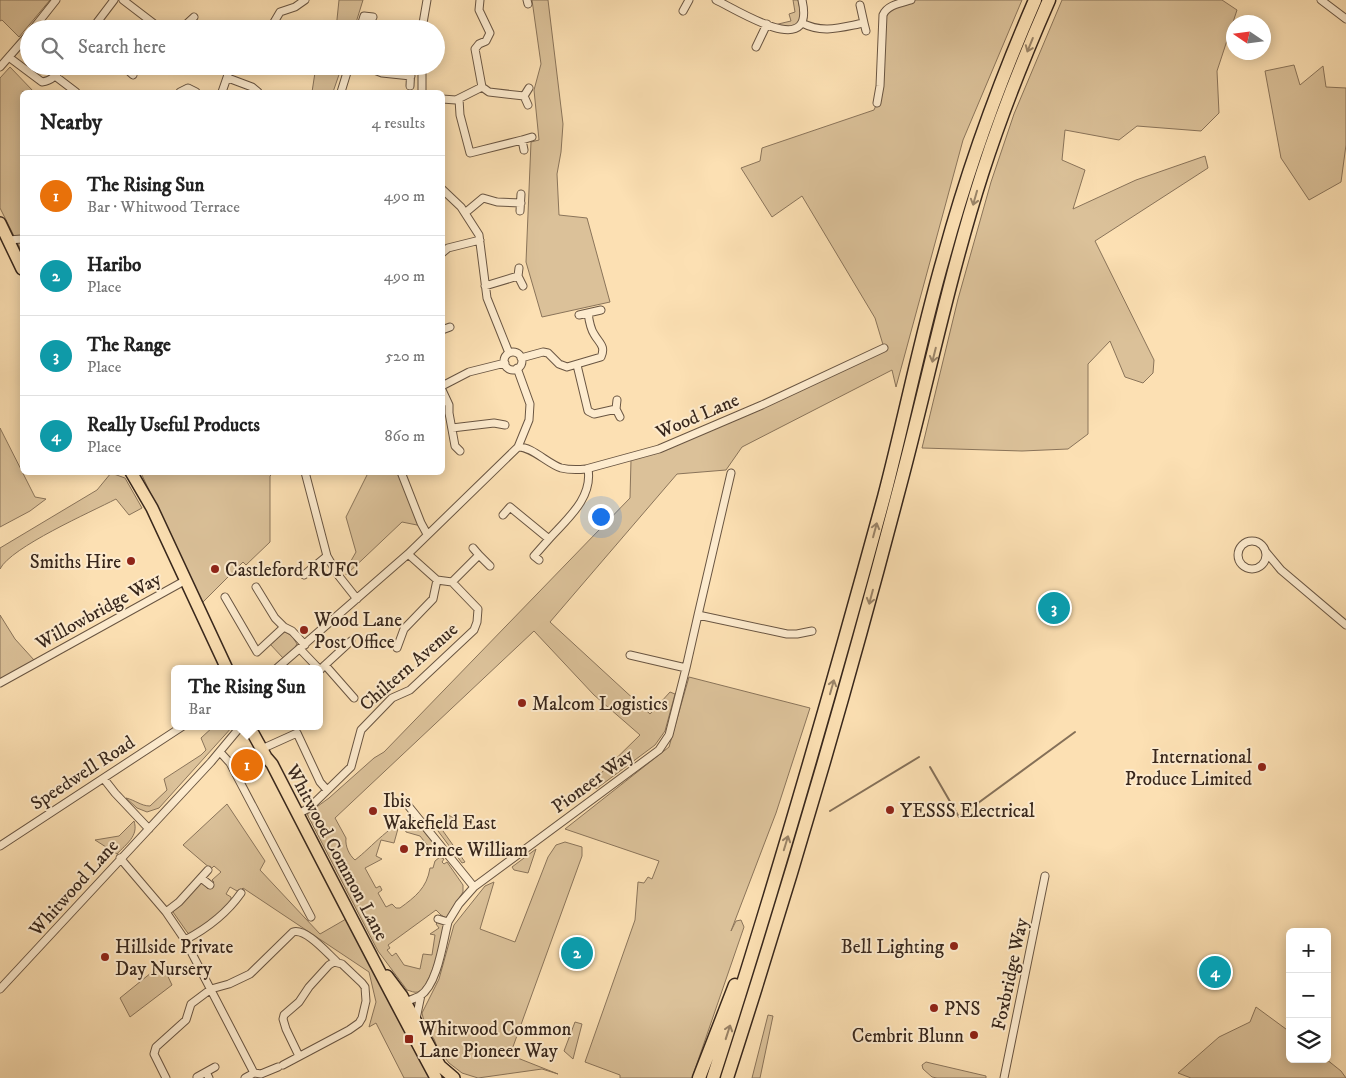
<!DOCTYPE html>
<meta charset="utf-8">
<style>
:root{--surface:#fff;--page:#f2f2f2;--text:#222;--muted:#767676;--line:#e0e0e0;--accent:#8f2418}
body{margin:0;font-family:"IM FELL DW Pica",serif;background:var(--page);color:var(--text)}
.controls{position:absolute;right:15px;bottom:15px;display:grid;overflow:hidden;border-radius:8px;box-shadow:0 2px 12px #0003}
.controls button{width:45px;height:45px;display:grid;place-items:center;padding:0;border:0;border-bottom:1px solid var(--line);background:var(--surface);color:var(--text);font:25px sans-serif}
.compass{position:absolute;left:1226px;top:15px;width:45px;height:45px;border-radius:50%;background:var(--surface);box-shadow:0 2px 12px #0003;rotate:283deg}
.you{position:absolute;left:600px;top:516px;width:18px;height:18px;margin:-12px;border:4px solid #fff;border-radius:50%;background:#1a73e8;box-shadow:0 0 0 8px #1a73e833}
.badge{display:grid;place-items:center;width:32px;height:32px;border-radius:50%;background:var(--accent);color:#fff;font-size:16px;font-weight:700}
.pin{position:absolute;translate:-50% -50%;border:2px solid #fff;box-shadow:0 1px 5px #0006}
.popup{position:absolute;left:171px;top:665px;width:152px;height:65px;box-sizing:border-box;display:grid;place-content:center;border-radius:8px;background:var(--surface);filter:drop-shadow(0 1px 4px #0005);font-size:16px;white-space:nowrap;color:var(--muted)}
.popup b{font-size:19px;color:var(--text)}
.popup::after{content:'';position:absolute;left:50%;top:100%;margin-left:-10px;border:10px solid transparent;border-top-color:var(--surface)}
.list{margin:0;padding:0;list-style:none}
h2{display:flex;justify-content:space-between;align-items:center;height:65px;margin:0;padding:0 20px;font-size:21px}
h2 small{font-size:16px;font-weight:400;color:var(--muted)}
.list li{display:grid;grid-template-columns:32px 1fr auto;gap:15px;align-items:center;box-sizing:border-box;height:80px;padding:0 20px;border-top:1px solid var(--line)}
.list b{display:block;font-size:19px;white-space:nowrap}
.list p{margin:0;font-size:16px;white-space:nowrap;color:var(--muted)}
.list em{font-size:16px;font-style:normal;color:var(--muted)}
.icon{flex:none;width:28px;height:28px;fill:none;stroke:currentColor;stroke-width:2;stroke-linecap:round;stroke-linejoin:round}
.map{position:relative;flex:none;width:1346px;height:1078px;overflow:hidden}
.search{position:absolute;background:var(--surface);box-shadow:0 2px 12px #0003;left:20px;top:20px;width:425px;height:55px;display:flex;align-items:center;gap:12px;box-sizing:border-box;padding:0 18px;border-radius:28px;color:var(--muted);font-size:19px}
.panel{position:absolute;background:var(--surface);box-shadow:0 2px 12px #0003;left:20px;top:90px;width:425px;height:385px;border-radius:8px}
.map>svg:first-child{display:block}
.green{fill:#dbc199;stroke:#8a745a}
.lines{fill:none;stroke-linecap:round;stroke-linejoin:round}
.stream{stroke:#857058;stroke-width:2}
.minor-casing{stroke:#695542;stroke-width:9}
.primary-casing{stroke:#38271c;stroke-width:14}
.motorway-casing{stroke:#38271c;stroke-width:15}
.minor{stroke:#fdebce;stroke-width:7}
.primary{stroke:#fce0b3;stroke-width:11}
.motorway{stroke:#fce0b3;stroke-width:12}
.oneway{stroke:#9a8468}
.poi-dot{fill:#8f2418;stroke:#fdebce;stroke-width:2}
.labels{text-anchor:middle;stroke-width:4;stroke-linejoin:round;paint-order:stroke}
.street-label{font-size:19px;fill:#38271c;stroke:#fdebce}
.poi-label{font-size:19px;fill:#38271c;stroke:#fdebce;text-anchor:start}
</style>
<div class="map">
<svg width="1346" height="1078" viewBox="0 0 1346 1078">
<rect width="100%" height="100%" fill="#fce0b3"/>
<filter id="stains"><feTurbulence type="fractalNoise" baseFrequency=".004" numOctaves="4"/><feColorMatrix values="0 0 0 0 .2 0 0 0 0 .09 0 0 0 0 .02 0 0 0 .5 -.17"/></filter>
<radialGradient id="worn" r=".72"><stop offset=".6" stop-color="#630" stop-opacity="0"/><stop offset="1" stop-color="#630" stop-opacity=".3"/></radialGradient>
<path class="green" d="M0,0H50L19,37L2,20L0,21Z
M339,0H363L354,29H336Z
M532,0H548L563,124L561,152L557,174L559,215L587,218L610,302L542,317L526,262L531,142L539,140L534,90L541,64Z
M793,0H798L802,17L794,27L774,25L791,21L789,14L795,12Z
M914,0H1022L963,140L896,387L892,370L742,447L726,470L677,474L550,622L650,714L670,692L675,694L665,731L655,745L596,789L592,782L640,735L594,695L534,631L335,818L346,838C345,846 349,855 355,860C371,848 393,821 413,818L437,848L434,852L432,851L420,836L406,832L404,826L399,825L394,843L381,840L376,856L382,859L365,868L376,888L380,886L382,890L378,893L386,907L392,904L396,908H400C415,897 427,888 430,868H433L435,861L440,857L444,859L442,862L444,864L447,862L463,885V892L446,918L441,915L436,910L388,945L390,948L387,950L392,956L396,953L404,965L420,969L423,954L432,955L435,935L430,934L439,928L436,924L438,922L446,924C441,939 432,986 418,992C414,993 411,991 407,990L378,951L307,814L329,798L374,758L384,752L630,498L631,460L884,348L875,318L802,196L772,217L741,168L760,161L762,148L874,110L877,103L885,10Z
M1062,0H1222L1237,10L1217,71L1219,113L1201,131L1137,126L1119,140L1065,130L1062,160L1085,170L1073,209L1136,180L1205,156L1208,168L1095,241L1154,360L1153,373L1143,383L1125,377L1110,341L1088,364V434L1068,449L1022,451L922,448L958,299L991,182L1014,114Z
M1294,65L1300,85L1323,66L1326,87L1346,88V145L1341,182L1309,200L1281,158L1265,71Z
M316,66H342L333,92H312Z
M10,67L34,92H22V252L0,208V78Z
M0,428L35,497L46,499L30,511L0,527Z
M111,473L125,478L142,508L129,515L116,499C91,512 11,547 0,569V548L97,490Z
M141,473H273L270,476V542L246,565L243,562L202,603Z
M368,473H401L422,526L402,522L346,575L348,566L356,552L346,517Z
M0,615L15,639L34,660L0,680Z
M285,632L292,636L297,644L294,649L283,658L270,644L280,634Z
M689,677L810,708L776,813L731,931L736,921L741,920L744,927L692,1078H620V1075L585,1062L635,920L638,882L644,883L648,877L652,879L659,861L565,829L669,747Z
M214,726H233L159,808L147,812L137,808L126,798C135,800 141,806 150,806L167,790L164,779L201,755L206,750L201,738Z
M227,804L265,861L260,870L320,934L346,919L431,1078H404L376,1023L369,1027L376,1002L369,972L243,888L240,891H237L230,887L226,894L231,897V904L213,921L189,934L187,932L173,912V909L198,883H202L208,889L214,882L212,880L221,872L214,866L211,869L183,845Z
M448,815L454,818V822L443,831L465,862L462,863L438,831L440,824Z
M134,821C139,836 126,844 117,854L95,840L119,836Z
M565,842L582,847V856L510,1055L558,1074L542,1069L478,1078L462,1073L449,1063L438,1049L434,1039L425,1026L422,1013L439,979L454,925L485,886L494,882L480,929L515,942L548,857L556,845Z
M536,849L528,873L514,870L512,867Z
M162,964L172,985L130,1017L120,998Z
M1256,1007L1290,1032V1059H1326L1341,1071L1346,1078H1191L1178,1073L1219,1037L1250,1022Z
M768,1015L773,1016L760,1078H752Z
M575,1022L582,1024L573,1059L564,1051Z
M926,1062L986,1076V1078H937L932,1077L923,1069L922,1065Z"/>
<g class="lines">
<path class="stream" d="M930,767L959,817L1075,732
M830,811L919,757"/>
<defs>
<path id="minor" d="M123,0L161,29
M480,0L479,10L490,33L486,41L479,44L475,49L482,87
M527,0L528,4
M716,0C739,11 816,61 802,0
M1321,0L1346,19
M860,5L864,23
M683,11L689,0
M802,23C823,34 842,27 864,23L866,31
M33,29L56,0
M92,29L114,0
M181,29L194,17
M270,29L280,12L295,7L305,0
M360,29L364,16L373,17
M422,29L427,0
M756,47L767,24
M10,58L42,82C52,81 57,74 63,66
M123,66L133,75
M364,66L382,73L411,76
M0,67L29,34
M55,76L76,92
M228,78L252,87L258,92
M410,86L411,66
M482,87L489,92L524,96
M180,92L188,88L196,92
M222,92L231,66
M341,92L349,66
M422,92V66
M442,99L456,100L482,87
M459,99L460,115L470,153L522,140L524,150
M877,103L880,86L883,15C887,5 901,3 911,0
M528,105L524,96L529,88
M522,140L532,137
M442,189L461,207L479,235L487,298L509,353
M520,211L521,194
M465,213L483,198L497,202L521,203
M8,240L22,239
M442,253L448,248L480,240
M519,268L518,276L523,286
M485,286L518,276
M579,315L601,310
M442,330L450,327
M504 361a9 9 0 1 1 18 0a9 9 0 1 1-18 0Z
M521,358L543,352L548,353L559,364L567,367L601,357C606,346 599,343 594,334C590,328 589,320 588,313
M577,365L588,411L594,414L616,409
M442,386L469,372L505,363
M442,390L449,405V413L455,446L460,451
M617,400L616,409L620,417
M452,428L494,423L505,425
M518,447C531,446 548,464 561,468C569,470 577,470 586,469L659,449L762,405L884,348
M305,472L327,556L338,575L357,599
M401,472L421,523L427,534
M503,515L510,507L549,539L534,556L539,560
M549,539C567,519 593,498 588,469
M1238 555a14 14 0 1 1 28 0a14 14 0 1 1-28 0Z
M473,548L479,555
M1266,552L1281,570L1346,625
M304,575L327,556
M452,582L479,555L490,566
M256,587L275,618L284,627L292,631L305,645
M225,597L257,652L284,627
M698,615L731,473
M397,648L404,629L433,599L437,580
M300,649L319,669
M325,665L351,641
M686,668L698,615L787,634H797L812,631
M276,669L408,554L518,447L529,420L530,404L517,368
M320,670L325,665L354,698
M0,683L186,580
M266,747L297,733L320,782L327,790
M220,752L230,763L311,917
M104,779L115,793L149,829
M406,803L474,887L459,904L448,922
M298,814L309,808L351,767L361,730L392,698L410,690L474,630L477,622L478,609L452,582L437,580L408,554
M0,846L183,726
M120,858L166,912L185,940L254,1073L261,1074L278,1067
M201,878L210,885
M474,887L659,750L669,735L686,668L630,655
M166,912L179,902L208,870
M185,940C206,929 227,913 241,893
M0,989L211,762L241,726
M404,1005L405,1002C410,1000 416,998 420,996C438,984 443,941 448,922L438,919
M416,1019L421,995
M283,1065L349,1030L359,1023L362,1018L366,1001L365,987L362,983L342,964L334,962L329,965L309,987L299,1002L284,1015L283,1019L286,1029L299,1056
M206,1072L215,1067
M197,1077L206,1072L209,1078
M166,1078L154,1054L156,1047L186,1020L191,1004L211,989L229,984L250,974L293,932C306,928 327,953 337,962
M245,1078L254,1073
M1004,1078L1045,876"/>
<path id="primary" d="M0,223L22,269
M131,472L152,508L227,669
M249,726L266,757L272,764C326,869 380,974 436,1078
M387,976L402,996L440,1066L454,1078"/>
<path id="motorway" d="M699,1078L735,985
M713,1078C775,886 831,692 884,497C905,417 921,335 944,256C968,168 999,83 1035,0
M727,1078C789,886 846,692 897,497C926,390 948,280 982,174C1001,115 1024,57 1049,0"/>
</defs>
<use href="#minor" class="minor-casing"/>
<use href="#primary" class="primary-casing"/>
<use href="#motorway" class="motorway-casing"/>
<use href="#minor" class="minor"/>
<use href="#primary" class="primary"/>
<use href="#motorway" class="motorway"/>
</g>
<defs><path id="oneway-shaft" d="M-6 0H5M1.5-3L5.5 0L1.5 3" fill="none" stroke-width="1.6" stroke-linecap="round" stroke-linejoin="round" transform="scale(1.25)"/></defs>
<g class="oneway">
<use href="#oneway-shaft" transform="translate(1030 45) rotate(112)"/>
<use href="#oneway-shaft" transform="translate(975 198) rotate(106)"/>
<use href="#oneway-shaft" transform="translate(934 355) rotate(104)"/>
<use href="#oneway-shaft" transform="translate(875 530) rotate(-75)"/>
<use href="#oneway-shaft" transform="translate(871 597) rotate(105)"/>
<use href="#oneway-shaft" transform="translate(832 687) rotate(-74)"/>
<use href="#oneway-shaft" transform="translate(786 843) rotate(-73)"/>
<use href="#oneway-shaft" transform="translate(728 1032) rotate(-72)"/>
</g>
<g class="poi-dot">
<circle cx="131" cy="561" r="5"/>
<circle cx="215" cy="569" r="5"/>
<circle cx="304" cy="630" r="5"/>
<circle cx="522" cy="703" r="5"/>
<circle cx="1262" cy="767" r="5"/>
<circle cx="890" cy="810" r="5"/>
<circle cx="373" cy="811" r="5"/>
<circle cx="404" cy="849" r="5"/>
<circle cx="954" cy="946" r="5"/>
<circle cx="105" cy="957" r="5"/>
<circle cx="934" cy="1008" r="5"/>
<circle cx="974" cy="1035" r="5"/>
<rect x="404" y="1034" width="10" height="10" rx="2.5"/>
</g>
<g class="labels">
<g class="street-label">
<text transform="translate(697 415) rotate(-23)" y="7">Wood Lane</text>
<text transform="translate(98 610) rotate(-29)" y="7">Willowbridge Way</text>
<text transform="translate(408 666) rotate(-41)" y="7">Chiltern Avenue</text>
<text transform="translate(82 772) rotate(-33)" y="7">Speedwell Road</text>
<text transform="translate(592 780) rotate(-36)" y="7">Pioneer Way</text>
<text transform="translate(338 852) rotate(62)" y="7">Whitwood Common Lane</text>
<text transform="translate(73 887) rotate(-48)" y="7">Whitwood Lane</text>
<text transform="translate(1009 974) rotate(-78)" y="7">Foxbridge Way</text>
</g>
<g class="poi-label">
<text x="121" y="568" text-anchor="end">Smiths Hire</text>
<text x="225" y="576">Castleford RUFC</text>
<text x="314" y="626">Wood Lane<tspan x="314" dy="22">Post Office</tspan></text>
<text x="532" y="710">Malcom Logistics</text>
<text x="1252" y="763" text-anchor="end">International<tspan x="1252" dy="22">Produce Limited</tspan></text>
<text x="383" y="807">Ibis<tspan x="383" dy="22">Wakefield East</tspan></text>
<text x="900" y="817">YESSS Electrical</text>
<text x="414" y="856">Prince William</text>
<text x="115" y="953">Hillside Private<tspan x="115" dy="22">Day Nursery</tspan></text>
<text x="944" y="953" text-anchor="end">Bell Lighting</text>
<text x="944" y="1015">PNS</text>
<text x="419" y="1035">Whitwood Common<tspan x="419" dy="22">Lane Pioneer Way</tspan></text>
<text x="964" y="1042" text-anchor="end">Cembrit Blunn</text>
</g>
</g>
<rect width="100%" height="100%" filter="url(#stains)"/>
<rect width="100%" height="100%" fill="url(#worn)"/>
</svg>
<div class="controls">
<button>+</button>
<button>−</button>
<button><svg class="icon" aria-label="layers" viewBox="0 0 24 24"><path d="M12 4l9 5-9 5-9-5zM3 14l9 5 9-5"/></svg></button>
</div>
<svg class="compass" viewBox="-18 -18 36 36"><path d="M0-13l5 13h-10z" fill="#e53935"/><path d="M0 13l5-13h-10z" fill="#767676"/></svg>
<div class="you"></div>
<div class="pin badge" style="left:247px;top:765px;background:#e8710a">1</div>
<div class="popup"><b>The Rising Sun</b>Bar</div>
<div class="pin badge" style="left:577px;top:953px;background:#0f9aa8">2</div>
<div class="pin badge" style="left:1054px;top:608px;background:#0f9aa8">3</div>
<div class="pin badge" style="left:1215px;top:972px;background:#0f9aa8">4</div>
<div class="search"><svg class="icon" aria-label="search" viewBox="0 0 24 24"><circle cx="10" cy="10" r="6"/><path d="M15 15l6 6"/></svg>Search here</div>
<section class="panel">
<h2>Nearby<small>4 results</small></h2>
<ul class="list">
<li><span class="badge" style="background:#e8710a">1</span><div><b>The Rising Sun</b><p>Bar · Whitwood Terrace</p></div><em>490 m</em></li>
<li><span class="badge" style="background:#0f9aa8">2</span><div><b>Haribo</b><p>Place</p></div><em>490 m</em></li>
<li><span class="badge" style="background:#0f9aa8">3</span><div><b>The Range</b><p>Place</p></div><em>520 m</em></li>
<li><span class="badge" style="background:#0f9aa8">4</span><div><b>Really Useful Products</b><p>Place</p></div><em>860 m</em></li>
</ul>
</section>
</div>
